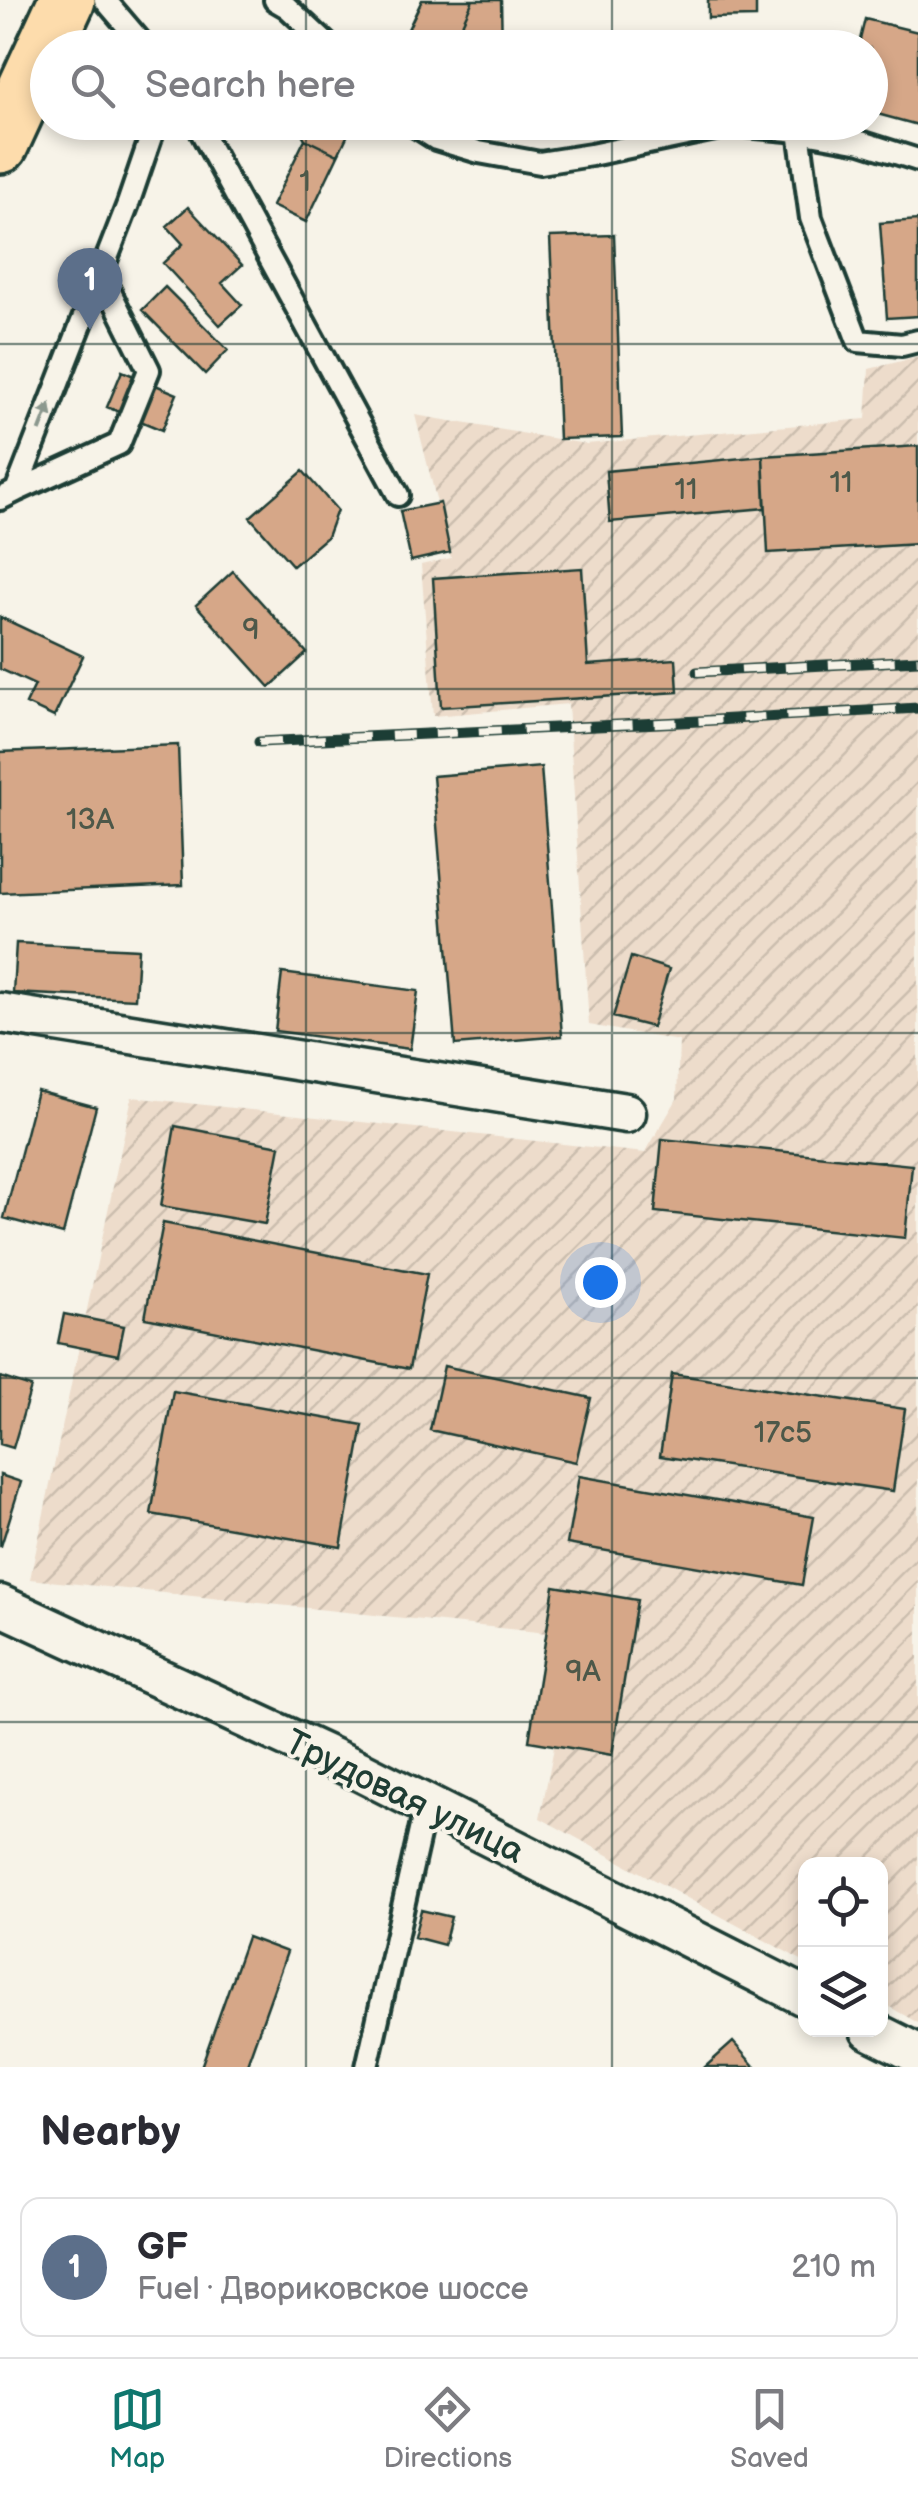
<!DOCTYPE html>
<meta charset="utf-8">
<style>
:root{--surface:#fff;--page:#f7f7f7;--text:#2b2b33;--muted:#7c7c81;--line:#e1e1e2;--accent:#0f766e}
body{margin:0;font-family:"Balsamiq Sans",sans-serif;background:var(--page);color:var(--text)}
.controls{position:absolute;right:30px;bottom:30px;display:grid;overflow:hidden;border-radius:20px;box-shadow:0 5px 15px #0003}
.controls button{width:90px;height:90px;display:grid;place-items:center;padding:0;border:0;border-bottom:2px solid var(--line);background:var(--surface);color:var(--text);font:50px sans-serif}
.you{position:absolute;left:600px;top:1282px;width:35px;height:35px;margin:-25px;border:8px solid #fff;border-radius:50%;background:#1a73e8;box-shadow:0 0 0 15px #1a73e833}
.badge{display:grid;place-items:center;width:65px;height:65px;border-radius:50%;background:var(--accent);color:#fff;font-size:32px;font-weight:700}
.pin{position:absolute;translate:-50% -82px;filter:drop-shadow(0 2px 5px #0008)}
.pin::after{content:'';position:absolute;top:52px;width:35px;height:30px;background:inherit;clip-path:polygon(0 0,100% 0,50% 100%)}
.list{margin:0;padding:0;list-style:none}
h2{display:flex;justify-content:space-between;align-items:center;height:130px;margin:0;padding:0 40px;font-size:42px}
h2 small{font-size:32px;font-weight:400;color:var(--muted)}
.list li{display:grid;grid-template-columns:65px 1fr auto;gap:30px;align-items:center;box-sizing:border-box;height:140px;margin:0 20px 20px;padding:0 20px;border:2px solid var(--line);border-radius:20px}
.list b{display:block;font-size:38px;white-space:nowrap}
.list p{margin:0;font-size:32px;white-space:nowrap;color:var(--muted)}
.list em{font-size:32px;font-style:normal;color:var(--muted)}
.icon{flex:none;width:55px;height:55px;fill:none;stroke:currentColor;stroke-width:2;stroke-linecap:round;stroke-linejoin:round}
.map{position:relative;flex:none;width:918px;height:2067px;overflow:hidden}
.search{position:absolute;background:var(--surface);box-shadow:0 5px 15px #0003;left:30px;right:30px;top:30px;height:110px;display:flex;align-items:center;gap:25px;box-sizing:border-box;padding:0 35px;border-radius:55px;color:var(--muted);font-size:38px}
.sheet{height:290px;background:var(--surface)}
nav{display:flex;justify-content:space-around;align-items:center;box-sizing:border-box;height:140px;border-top:2px solid var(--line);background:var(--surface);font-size:28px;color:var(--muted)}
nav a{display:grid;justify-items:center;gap:5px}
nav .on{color:var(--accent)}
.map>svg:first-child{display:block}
.industrial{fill:url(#industrial-furrows)}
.building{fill:#d6a788;stroke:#1f3d34;stroke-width:2.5}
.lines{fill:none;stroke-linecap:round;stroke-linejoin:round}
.service-casing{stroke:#1f3d34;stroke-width:28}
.minor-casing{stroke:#1f3d34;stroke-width:45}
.primary-casing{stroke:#1f3d34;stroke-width:62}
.service{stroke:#f7f3e8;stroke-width:20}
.minor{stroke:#f7f3e8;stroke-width:38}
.primary{stroke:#fddcac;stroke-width:55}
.rail-casing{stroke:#1f3d34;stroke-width:11}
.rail{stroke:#f7f3e8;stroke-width:8;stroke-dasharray:22;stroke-linecap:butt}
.oneway{fill:#8b988e}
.grid{fill:none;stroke:#1f3d34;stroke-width:2.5;stroke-opacity:0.55}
.labels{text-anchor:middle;stroke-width:8;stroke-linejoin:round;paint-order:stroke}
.number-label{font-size:30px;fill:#4d5849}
.street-label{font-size:35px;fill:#1f3d34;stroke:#f7f3e8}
</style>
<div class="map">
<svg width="918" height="2067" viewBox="0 0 918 2067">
<defs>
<pattern id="industrial-furrows" width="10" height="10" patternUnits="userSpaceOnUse" patternTransform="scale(2.5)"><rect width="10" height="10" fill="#eddccb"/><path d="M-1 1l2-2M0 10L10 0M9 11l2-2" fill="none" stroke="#cbbeaf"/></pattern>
</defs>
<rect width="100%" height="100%" fill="#f7f3e8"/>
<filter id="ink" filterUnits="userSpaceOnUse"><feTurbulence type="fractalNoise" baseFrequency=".01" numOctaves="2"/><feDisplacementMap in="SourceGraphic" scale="20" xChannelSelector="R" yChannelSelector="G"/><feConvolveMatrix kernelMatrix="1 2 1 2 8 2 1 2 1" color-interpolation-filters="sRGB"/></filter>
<g filter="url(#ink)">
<path class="industrial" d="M918,357V2023L881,2002L880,1864H806L805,1962L540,1818L576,1636L30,1579L132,1097L645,1153L677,1099L679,1041L589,1025L568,704L433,716L421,565L451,558L415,415L586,444L866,419L869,369Z"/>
<path class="building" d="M422,0H473L451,48H399Z
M473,0H501L502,48H451Z
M708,0H756V17L708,18Z
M865,19L918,32V125L870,112V48H858Z
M526,37L574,45L573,48H525Z
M350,122L352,126L338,155L305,139L296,123Z
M468,122H502V134Z
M305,139L338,155L306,222L272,206Z
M188,207L242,265L222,283L242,305L220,325L163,263L183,244L167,226Z
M918,220V316L887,318L880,223Z
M614,235L622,437L559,439L550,237Z
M165,287L228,350L205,374L142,310Z
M122,371L177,394L162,430L107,407Z
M918,446V544L768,553L763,456Z
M763,456L765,508L610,522L606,471Z
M303,471L337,510L327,537L293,566L250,517Z
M440,503L450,552L411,561L400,511Z
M582,568L588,665L676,659L678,692L441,707L433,578Z
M233,571L307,653L270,687L196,605Z
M0,617L83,656L54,717L26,704L35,685L0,669Z
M178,745L183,885L0,893V752Z
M541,767L562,1036L455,1045L433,776Z
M16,943L138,949L135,999L13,993Z
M631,957L669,969L652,1027L613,1017Z
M282,973L418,991L410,1049L275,1031Z
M37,1091L96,1107L63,1234L4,1218Z
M175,1126L280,1146L265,1224L161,1206Z
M662,1139L912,1165L905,1238L655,1212Z
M163,1223L427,1274L409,1369L145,1318Z
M64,1314L124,1326L118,1355L58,1343Z
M444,1366L591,1398L576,1462L430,1430Z
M672,1374L905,1409L893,1491L660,1456Z
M0,1377L31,1387L13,1448L0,1444Z
M173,1391L363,1425L341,1547L151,1514Z
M0,1475L21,1482L1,1546H0Z
M579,1476L814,1517L802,1585L567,1544Z
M554,1586L637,1600L612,1755L529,1741Z
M421,1910L451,1917L444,1945L414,1937Z
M247,1937L287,1952L246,2067H201Z
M733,2042L755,2067H705Z"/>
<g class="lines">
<defs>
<path id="service" d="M105,0L146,48
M275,0L287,7L331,48
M196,122L398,495
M409,122L436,139L479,152L540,163L591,155L734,125L799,131L861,142L918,160
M799,131L811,218L858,341L902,345L918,341
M16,491L119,444L149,370L101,274
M0,499L16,491L128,204L156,122
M367,2067L426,1804"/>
<path id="minor" d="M0,1013L626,1113
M0,1605L360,1771L806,1997
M870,2030L918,2054"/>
<path id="primary" d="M0,145L67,0"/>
</defs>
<use href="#service" class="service-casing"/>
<use href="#minor" class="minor-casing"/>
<use href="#primary" class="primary-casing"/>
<use href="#service" class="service"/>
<use href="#minor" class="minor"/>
<use href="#primary" class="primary"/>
<defs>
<path id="rail" d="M697,672L918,660
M259,742L681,722L918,708"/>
</defs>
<use href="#rail" class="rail-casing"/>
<use href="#rail" class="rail"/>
</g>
<defs><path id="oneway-solid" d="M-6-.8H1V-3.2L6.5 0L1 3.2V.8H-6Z" transform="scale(2.5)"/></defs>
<use class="oneway" href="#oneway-solid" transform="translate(45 417) rotate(-69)"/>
</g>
<path class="grid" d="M306,0V48M612,0V48M306,122V2067M612,122V2067M0,344H918M0,689H918M0,1033H918M0,1378H918M0,1722H918"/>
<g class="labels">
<g class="number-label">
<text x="305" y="191">1</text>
<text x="841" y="492">11</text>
<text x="686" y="499">11</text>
<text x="251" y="639">9</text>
<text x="90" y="829">13А</text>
<text x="783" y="1442">17с5</text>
<text x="583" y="1681">9А</text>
</g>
<g class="street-label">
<text transform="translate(405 1796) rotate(26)" y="12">Трудовая улица</text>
</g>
</g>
</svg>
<div class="controls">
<button><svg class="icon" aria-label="locate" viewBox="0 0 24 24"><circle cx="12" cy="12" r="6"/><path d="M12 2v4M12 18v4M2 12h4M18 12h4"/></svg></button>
<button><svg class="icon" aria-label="layers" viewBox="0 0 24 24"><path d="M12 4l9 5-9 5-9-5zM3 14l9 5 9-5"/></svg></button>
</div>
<div class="you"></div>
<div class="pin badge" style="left:90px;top:330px;background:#5c6f8a">1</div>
<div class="search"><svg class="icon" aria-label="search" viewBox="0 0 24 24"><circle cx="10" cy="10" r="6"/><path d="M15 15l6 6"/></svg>Search here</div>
</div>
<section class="sheet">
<h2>Nearby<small></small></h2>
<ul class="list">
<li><span class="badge" style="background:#5c6f8a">1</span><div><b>GF</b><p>Fuel · Двориковское шоссе</p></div><em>210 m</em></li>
</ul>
</section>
<nav>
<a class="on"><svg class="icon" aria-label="map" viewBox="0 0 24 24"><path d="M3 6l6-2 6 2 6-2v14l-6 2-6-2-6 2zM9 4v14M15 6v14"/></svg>Map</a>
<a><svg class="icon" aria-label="directions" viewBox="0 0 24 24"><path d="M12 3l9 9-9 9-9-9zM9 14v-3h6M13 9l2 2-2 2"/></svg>Directions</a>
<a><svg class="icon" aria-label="saved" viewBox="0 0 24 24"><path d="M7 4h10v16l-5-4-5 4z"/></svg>Saved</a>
</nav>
